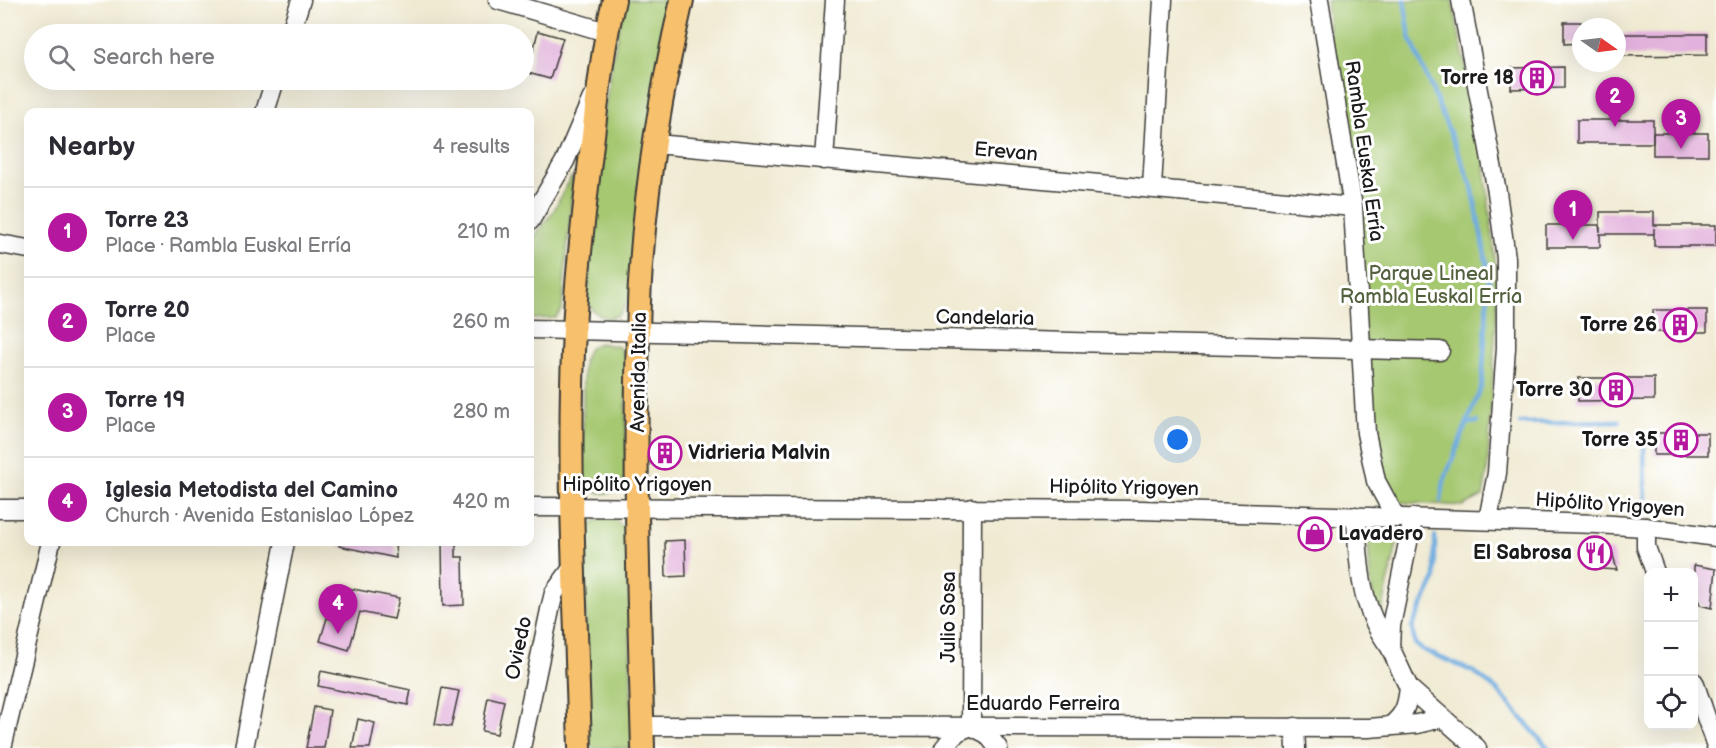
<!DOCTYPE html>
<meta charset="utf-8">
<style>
:root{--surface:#fff;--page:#f7f7f7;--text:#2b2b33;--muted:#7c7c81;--line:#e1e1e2;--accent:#b5179e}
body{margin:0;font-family:"Balsamiq Sans",sans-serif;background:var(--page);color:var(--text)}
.controls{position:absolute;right:18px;bottom:18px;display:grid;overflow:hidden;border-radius:12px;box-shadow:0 6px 24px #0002}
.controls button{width:54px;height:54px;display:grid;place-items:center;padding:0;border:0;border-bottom:2px solid var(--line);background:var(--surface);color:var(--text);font:30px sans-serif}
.compass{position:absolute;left:1572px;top:18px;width:54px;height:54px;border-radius:50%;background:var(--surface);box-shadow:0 6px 24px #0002;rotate:104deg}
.you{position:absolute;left:1178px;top:440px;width:21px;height:21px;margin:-15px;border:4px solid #fff;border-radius:50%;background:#1a73e8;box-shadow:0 0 0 9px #1a73e833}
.badge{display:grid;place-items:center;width:39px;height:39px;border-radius:50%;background:var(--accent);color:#fff;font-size:20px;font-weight:700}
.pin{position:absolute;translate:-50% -50px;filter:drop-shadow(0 2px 3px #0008)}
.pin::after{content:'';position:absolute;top:32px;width:21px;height:18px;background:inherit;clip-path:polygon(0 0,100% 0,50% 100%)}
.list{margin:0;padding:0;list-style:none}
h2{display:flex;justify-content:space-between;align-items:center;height:78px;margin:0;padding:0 24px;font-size:26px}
h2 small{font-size:20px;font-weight:400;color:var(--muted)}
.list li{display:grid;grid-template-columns:39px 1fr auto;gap:18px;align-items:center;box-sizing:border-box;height:90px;padding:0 24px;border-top:2px solid var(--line)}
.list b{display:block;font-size:22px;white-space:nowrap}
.list p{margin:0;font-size:20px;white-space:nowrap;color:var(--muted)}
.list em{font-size:20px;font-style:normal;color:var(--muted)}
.icon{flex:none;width:33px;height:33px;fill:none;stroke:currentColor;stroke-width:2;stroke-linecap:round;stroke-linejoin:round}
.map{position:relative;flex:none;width:1716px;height:748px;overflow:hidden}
.search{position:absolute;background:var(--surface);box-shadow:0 6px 24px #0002;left:24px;top:24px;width:510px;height:66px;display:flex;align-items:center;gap:15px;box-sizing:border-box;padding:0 21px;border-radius:33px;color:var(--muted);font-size:22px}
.panel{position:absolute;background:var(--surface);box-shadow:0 6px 24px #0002;left:24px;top:108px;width:510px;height:438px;border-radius:12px}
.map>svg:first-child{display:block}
.green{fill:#a6c871;stroke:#617246;stroke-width:1.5}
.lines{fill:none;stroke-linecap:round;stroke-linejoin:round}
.stream{stroke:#6dabdf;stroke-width:4.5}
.building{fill:#e2b1dc}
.minor-casing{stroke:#3c3b37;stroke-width:21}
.major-casing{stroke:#3c3b37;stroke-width:26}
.minor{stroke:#fff;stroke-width:18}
.major{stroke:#f7c06c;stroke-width:22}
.labels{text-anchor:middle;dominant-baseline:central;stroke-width:6;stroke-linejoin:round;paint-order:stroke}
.poi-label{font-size:20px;font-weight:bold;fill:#1c1c1c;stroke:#fff;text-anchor:end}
.street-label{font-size:20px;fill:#1c1c1c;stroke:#fff}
.park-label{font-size:20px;fill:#53613e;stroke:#fff}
</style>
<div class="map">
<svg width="1716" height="748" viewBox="0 0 1716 748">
<rect width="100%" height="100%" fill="#fff"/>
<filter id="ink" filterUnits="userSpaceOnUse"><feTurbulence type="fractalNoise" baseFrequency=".0167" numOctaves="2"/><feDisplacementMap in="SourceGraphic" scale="12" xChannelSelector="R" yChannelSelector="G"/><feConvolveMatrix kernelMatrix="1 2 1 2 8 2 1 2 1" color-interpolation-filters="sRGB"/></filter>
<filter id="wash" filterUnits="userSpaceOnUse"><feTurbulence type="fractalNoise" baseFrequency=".008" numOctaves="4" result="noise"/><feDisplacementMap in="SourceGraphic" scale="24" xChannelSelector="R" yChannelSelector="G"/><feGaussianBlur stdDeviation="1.35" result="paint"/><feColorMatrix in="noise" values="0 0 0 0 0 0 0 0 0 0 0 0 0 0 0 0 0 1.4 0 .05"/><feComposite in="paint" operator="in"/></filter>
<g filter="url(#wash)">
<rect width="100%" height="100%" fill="#f0ead2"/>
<g class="green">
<path d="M 625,0 L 671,0 L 629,300 L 619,315 C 605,322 592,314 587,300 C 595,201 601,97 625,0 Z"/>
<polygon points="1326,0 1452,0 1484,158 1498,287 1487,473 1483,496 1463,506 1397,502 1380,472 1370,411"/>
<polygon points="571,177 573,181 562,310 555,318 530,319 530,242 553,212"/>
<path d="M 600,343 L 619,347 L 626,359 L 626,474 C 621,490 610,497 594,491 L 583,475 L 583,362 L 589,348 Z"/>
<path d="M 606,518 L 617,521 L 627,532 L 633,748 L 590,748 L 583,542 C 586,527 591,520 606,518 Z"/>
<path d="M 1377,530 L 1397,531 L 1399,534 L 1381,616 C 1369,601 1368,552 1369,532 Z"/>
</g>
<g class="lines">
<g class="stream">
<polyline points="1404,0 1410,37 1472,186 1489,276 1482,385 1444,481 1441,501"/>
<polyline points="1467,423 1477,422"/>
<polyline points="1520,423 1619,421"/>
<polyline points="1644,445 1645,510"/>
<polyline points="1435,536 1435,579 1412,627 1415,644 1423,650 1474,672 1497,690 1548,748"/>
</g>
</g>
<g id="blocks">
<g class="building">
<polygon points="1564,22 1581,22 1581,43 1564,44"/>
<polygon points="538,31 563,38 550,79 528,73"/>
<polygon points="1618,34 1707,34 1707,55 1618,56"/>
<polygon points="1564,67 1564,88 1511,89 1511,68"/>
<rect x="1577" y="120" width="76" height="23"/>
<rect x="1653" y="133" width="55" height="22"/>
<polygon points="1600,212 1654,212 1654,225 1716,225 1716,246 1654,246 1654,228 1654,234 1600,234 1600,247 1546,247 1546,225 1599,225 1600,232"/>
<polygon points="1653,310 1707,310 1707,332 1654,332"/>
<polygon points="1578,378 1654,378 1654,400 1578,401"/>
<rect x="1654" y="433" width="54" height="22"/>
<rect x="657" y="444" width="17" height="19"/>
<polygon points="1308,530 1319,530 1323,533 1323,543 1308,542"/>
<polygon points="685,540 686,576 666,577 665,541"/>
<polygon points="340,542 395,542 396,558 339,546"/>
<polygon points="442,542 456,542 456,557 463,557 464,605 443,606"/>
<polygon points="1592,549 1612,551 1617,570 1590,568"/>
<polygon points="1694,565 1716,569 1712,608 1700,605 1694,586"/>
<polygon points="338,586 399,598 394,619 360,612 349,650 320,641 327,618 332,619"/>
<polygon points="321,671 411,690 408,705 318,686"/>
<polygon points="442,688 459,691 451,727 435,724"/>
<polygon points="488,697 504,701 497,734 482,731"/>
<polygon points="314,707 330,710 324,748 306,748"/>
<polygon points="358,719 375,723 370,748 352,748"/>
</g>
</g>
</g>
<g filter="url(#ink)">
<use href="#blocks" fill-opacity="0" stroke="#3c3b37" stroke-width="1.5"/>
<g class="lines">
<g class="minor-casing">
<g id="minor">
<polyline points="498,0 606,32"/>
<polyline points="1319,0 1353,207 1366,433 1376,481 1396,518"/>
<polyline points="1461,0 1497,192 1506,258 1506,348 1497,473 1488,520"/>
<polyline points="290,34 301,0"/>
<polyline points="265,112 275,80"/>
<polyline points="656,144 1353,207"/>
<polyline points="824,160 835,0"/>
<polyline points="1152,187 1163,0"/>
<polyline points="530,221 565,161 592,98"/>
<polyline points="0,244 28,249"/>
<polyline points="530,329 1440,351"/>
<polyline points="530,507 1141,510 1597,524 1644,527 1716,537"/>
<polyline points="0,509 28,509"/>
<path d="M 1356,516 C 1358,563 1360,609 1390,647"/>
<polyline points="1413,518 1391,626 1390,647 1409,688 1477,748"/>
<polyline points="1646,527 1646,547 1655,572"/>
<polyline points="1694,682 1716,746"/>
<polyline points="642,726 1369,728 1417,724 1442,718"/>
<polyline points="971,726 972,508"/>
<path d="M 1390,726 C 1405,715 1407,705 1409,688"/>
<polyline points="1295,727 1296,748"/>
<polyline points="2,748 51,542"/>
<polyline points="244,748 285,542"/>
<polyline points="521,748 551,605 554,593 575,564"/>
<polyline points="944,748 957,732 971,726 987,734 998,748"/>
</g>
</g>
<g class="major-casing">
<g id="major">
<path d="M 580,748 C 576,609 567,468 574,329 C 577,270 584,211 591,153 C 597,102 602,50 614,0"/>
<path d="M 643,748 C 639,610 634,472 638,334 C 640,223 657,108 682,0"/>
</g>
</g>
<use href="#minor" class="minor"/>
<use href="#major" class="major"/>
</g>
</g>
<defs>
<g id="building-ring" transform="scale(1.725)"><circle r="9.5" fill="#fff" stroke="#b5179e" stroke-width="1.5"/><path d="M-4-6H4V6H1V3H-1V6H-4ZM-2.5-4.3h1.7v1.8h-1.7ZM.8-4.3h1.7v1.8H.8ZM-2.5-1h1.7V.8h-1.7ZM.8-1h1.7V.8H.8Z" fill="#b5179e"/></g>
<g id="shop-ring" transform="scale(1.725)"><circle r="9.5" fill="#fff" stroke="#b5179e" stroke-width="1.5"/><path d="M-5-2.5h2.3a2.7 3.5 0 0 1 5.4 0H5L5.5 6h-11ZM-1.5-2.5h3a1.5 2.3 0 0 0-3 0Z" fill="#b5179e"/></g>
<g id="restaurant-ring" transform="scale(1.725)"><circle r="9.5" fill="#fff" stroke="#b5179e" stroke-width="1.5"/><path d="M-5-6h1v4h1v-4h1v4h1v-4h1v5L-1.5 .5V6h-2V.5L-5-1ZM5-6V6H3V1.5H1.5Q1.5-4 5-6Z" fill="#b5179e"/></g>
</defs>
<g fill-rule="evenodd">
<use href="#building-ring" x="1537" y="78"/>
<use href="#building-ring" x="1680" y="325"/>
<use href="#building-ring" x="1616" y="390"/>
<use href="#building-ring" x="1681" y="440"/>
<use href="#building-ring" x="665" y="453"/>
<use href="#shop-ring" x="1315" y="534"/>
<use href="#restaurant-ring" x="1595" y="553"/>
</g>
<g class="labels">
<g class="poi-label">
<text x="1514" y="78">Torre 18</text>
<text x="1657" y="325">Torre 26</text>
<text x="1593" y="390">Torre 30</text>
<text x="1658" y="440">Torre 35</text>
<text x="688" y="453" text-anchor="start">Vidrieria Malvin</text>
<text x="1338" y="534" text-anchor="start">Lavadero</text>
<text x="1572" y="553">El Sabrosa</text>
</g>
<g class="street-label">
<text transform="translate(1364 151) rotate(82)">Rambla Euskal Erría</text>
<text transform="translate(1006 152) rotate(5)">Erevan</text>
<text transform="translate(985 318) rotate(1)">Candelaria</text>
<text transform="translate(639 372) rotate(-89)">Avenida Italia</text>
<text x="637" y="485">Hipólito Yrigoyen</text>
<text transform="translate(1124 488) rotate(1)">Hipólito Yrigoyen</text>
<text transform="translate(1610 505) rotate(4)">Hipólito Yrigoyen</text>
<text transform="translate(949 617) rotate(-90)">Julio Sosa</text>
<text transform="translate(519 648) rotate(-78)">Oviedo</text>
<text x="1043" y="704">Eduardo Ferreira</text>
</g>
<g class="park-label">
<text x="1431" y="274">Parque Lineal<tspan x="1431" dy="23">Rambla Euskal Erría</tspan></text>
</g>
</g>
</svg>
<div class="controls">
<button>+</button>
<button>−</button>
<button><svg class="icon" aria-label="locate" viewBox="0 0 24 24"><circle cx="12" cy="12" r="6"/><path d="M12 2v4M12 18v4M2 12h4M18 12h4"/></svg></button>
</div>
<svg class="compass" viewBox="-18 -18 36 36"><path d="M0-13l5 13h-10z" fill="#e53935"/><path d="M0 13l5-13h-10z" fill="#7c7c81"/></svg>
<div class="you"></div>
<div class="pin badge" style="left:1573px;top:240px">1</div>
<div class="pin badge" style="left:1615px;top:127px">2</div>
<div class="pin badge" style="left:1681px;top:149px">3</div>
<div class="pin badge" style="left:338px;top:634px">4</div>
<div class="search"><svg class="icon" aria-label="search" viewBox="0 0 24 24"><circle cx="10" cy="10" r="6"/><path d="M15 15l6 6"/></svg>Search here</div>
<section class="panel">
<h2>Nearby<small>4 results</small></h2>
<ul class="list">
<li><span class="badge">1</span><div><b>Torre 23</b><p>Place · Rambla Euskal Erría</p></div><em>210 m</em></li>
<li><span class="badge">2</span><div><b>Torre 20</b><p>Place</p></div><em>260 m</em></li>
<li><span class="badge">3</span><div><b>Torre 19</b><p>Place</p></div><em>280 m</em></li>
<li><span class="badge">4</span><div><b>Iglesia Metodista del Camino</b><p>Church · Avenida Estanislao López</p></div><em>420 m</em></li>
</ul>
</section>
</div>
